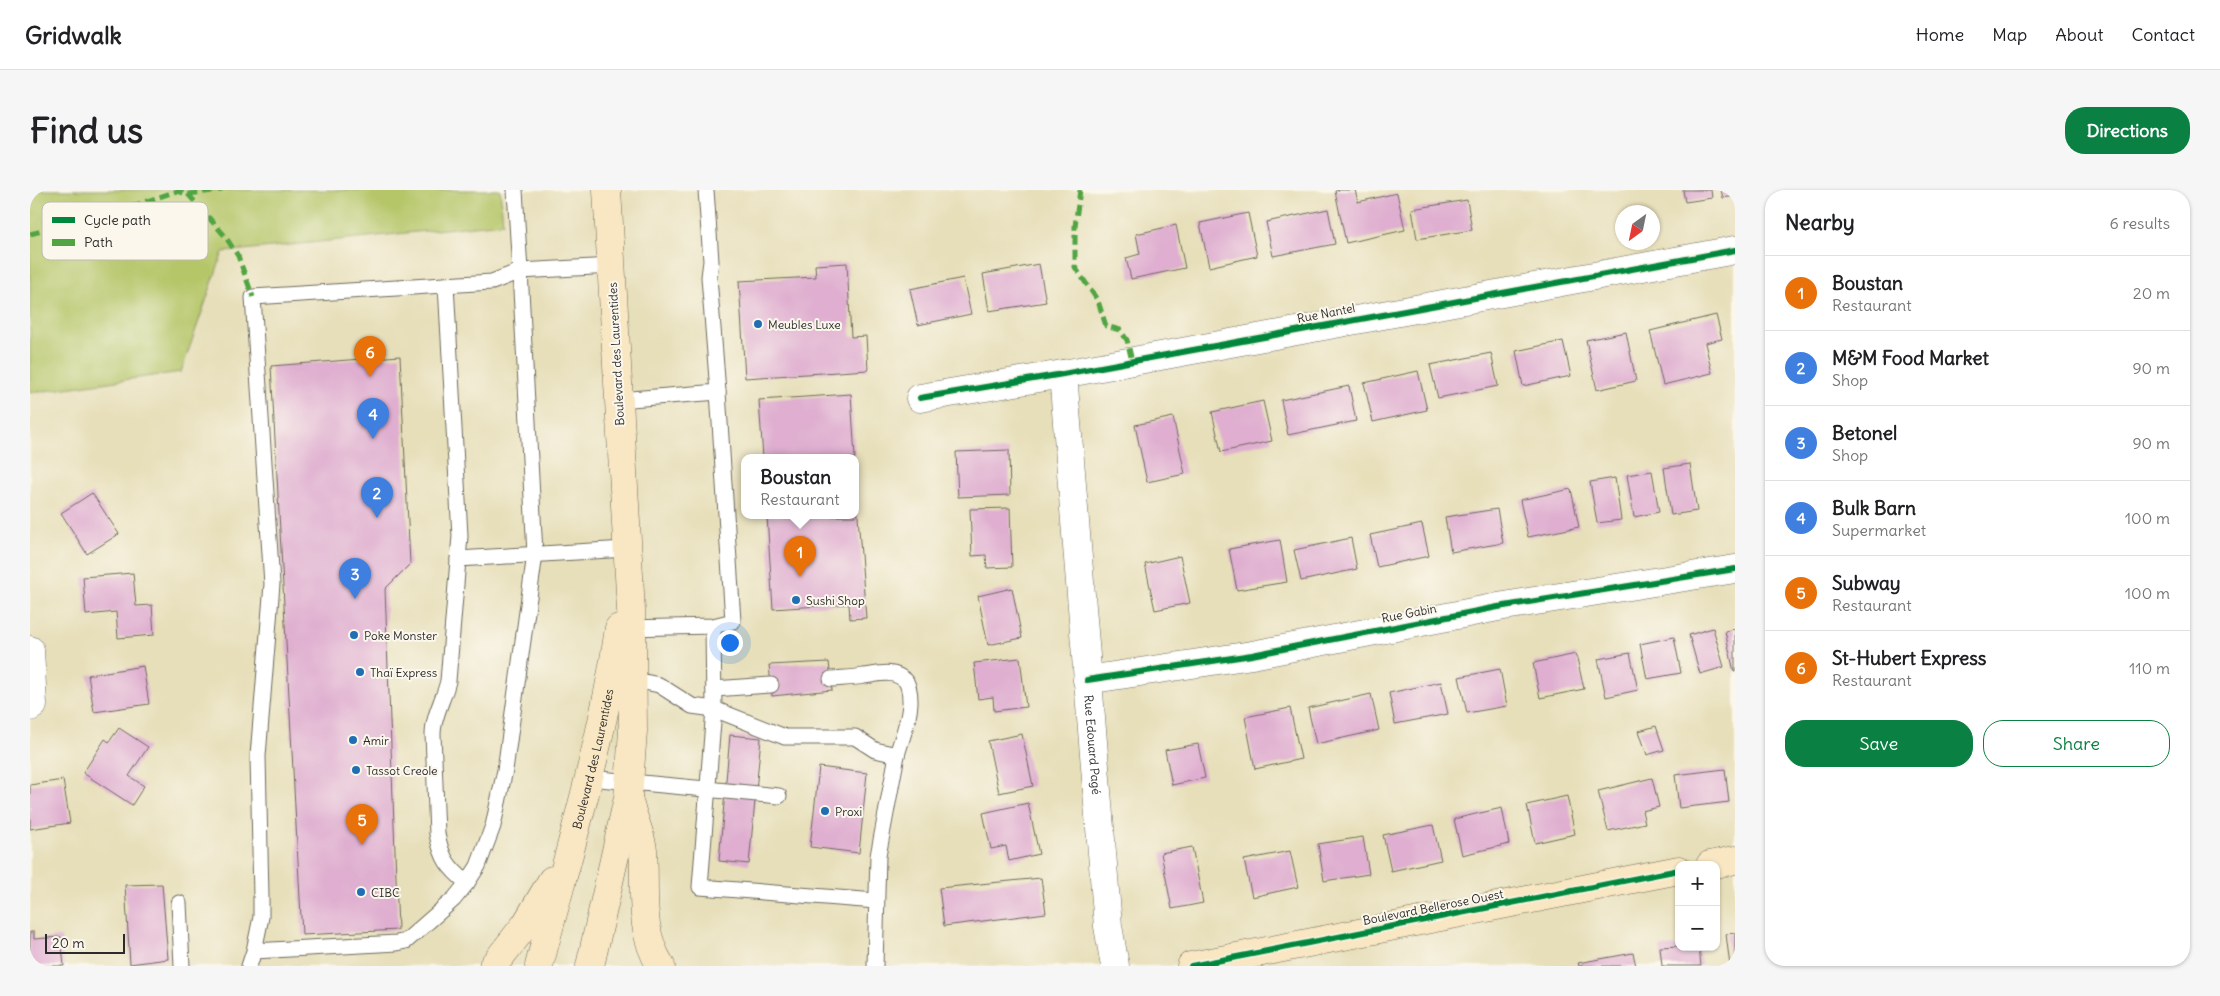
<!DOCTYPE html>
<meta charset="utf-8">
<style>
:root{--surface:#fff;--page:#f6f6f6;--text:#202124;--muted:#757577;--line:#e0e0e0;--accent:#0b8043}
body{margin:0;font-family:Delius,sans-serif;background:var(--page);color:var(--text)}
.controls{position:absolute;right:15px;bottom:15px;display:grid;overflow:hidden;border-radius:10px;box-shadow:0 1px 4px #0004}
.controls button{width:45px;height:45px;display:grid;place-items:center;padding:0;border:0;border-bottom:1px solid var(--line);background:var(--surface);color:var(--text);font:25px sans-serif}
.compass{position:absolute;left:1585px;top:15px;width:45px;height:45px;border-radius:50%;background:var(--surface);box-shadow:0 1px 4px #0004;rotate:213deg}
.scale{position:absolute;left:15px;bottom:12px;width:80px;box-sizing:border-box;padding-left:5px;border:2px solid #2b2b2b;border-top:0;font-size:14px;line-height:18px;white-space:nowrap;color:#2b2b2b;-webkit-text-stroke:4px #fbf7ec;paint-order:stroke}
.you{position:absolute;left:699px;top:452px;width:18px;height:18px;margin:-12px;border:4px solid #fff;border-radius:50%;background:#1a73e8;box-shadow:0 0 0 8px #1a73e833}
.badge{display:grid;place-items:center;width:32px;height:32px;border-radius:50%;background:var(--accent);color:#fff;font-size:16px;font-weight:700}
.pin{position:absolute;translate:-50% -41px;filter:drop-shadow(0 1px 2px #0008)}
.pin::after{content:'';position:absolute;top:26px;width:18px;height:15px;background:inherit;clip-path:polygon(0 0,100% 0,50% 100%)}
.popup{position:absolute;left:711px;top:264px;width:118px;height:65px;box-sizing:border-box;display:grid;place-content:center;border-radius:10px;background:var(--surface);filter:drop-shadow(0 1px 4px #0005);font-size:16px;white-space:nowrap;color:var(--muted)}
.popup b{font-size:19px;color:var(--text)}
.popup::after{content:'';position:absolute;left:50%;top:100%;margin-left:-10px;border:10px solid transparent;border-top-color:var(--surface)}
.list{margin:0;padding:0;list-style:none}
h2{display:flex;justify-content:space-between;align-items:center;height:65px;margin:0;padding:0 20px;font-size:21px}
h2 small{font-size:16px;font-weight:400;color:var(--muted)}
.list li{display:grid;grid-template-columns:32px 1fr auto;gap:15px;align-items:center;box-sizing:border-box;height:75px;padding:0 20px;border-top:1px solid var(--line)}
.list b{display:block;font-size:19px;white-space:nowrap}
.list p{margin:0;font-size:16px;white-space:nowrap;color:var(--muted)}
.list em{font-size:16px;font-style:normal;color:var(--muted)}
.actions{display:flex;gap:10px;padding:15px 20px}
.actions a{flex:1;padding:11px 0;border:1px solid var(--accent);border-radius:20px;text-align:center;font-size:18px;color:var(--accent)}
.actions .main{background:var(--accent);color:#fff}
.map{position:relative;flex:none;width:1705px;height:776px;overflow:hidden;border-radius:20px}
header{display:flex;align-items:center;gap:30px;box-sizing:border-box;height:70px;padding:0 25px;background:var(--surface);border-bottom:1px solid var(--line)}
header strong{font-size:24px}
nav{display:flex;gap:28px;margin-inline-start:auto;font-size:18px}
.intro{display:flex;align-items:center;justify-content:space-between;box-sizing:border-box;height:120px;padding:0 30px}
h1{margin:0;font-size:35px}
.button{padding:12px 22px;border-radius:20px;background:var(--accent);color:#fff;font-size:18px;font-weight:700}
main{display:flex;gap:30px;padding:0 30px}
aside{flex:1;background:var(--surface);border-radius:20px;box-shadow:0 1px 4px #0004}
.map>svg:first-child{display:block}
.green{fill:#b5c669;stroke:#70784a}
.building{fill:#dfaed0}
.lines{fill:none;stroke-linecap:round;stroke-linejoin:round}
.lane-casing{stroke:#6d6a5d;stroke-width:17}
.street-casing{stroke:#6d6a5d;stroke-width:29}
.secondary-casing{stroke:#6d6a5d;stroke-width:29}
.lane{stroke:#fff;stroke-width:15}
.street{stroke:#fff;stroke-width:28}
.secondary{stroke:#f9e7c3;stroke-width:28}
.quiet{stroke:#51a443;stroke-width:5;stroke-dasharray:10 5;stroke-linecap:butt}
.cycleway-casing{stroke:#fbf7ec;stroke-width:9}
.cycleway{stroke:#00873e;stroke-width:6}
.poi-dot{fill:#1f6fb2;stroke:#fbf7ec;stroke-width:2}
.labels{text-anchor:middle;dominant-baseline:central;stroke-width:4;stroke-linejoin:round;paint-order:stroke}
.street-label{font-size:12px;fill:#2b2b2b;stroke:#fbf7ec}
.poi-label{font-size:12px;fill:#2b2b2b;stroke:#fbf7ec;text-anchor:start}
.key{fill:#fbf7ec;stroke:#bdbab2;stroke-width:1}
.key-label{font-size:14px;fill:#2b2b2b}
</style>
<header>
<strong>Gridwalk</strong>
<nav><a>Home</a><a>Map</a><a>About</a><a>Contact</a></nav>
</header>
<div class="intro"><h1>Find us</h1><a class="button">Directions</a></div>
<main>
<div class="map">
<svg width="1705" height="776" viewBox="0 0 1705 776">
<rect width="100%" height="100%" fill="#fbf7ec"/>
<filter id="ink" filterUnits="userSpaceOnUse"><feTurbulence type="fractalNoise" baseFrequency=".02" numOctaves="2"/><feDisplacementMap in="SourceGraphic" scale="10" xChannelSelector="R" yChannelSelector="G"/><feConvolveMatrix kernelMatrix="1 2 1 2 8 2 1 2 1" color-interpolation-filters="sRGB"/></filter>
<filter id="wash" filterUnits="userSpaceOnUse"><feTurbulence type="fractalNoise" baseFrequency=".0096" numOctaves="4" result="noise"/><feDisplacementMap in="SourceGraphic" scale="20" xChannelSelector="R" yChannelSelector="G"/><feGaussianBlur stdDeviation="1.12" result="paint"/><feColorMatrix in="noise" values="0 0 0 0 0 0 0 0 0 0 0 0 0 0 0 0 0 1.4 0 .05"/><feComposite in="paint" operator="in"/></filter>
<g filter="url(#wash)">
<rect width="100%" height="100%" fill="#e7dfba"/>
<polygon class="green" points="0,0 470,0 473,33 193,62 151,182 0,203"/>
<g id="blocks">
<g class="building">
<polygon points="1310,0 1325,0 1328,12 1367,3 1375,40 1316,53 1305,1"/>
<polygon points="1653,0 1681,0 1682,8 1655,12"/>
<polygon points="1691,0 1705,0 1705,6 1693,8"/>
<polygon points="1437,10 1442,40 1387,49 1382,19"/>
<polygon points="1298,19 1305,54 1243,66 1236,32"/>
<polygon points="1218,23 1227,66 1179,77 1170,33"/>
<polygon points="1146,35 1155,78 1101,89 1096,68 1110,64 1106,44"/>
<polygon points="817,73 821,147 836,146 838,180 715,188 709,91 786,87 785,75"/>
<polygon points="1009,74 1016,112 959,121 953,84"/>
<polygon points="933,88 941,124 888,135 880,99"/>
<polygon points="1686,125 1692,149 1675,153 1682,183 1633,195 1620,141"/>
<polygon points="1596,142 1606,191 1567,200 1556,150"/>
<polygon points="1533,151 1541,186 1493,196 1486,161"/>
<polygon points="1461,163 1468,196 1408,208 1400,175"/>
<polygon points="370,166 380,374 355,399 368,740 272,745 241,176"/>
<polygon points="1388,181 1397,220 1343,232 1334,193"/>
<polygon points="1319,196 1326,231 1258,245 1251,210"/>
<polygon points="821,204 825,268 733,268 729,210"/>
<polygon points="1233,211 1242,251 1191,262 1182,222"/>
<polygon points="1143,227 1155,284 1117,292 1105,235"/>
<polygon points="979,260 980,305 928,307 926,262"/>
<polygon points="1660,274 1667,321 1641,325 1634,278"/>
<polygon points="1622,281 1629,322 1604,327 1597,285"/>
<polygon points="825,288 836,428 820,429 819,414 743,419 737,326 825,326"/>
<polygon points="1585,288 1591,330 1567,333 1560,292"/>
<polygon points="1541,299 1549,337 1498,347 1490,310"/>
<polygon points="62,303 89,344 57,364 31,323"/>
<polygon points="980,318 982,377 957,378 956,365 942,366 940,319"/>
<polygon points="1467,319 1473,353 1421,362 1415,327"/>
<polygon points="1392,334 1399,366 1347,377 1340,345"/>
<polygon points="1321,348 1327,379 1271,391 1264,360"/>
<polygon points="1250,350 1257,392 1207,400 1199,359"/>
<polygon points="1150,366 1160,413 1125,420 1115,374"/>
<polygon points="103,383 106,416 122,415 124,445 88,448 86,422 56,425 53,387"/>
<polygon points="982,398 992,448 958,455 948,406"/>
<polygon points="1683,438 1694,477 1670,484 1659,445"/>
<polygon points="1705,439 1705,482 1704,482 1695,441"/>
<polygon points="1644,447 1651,483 1617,489 1610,454"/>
<polygon points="1600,463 1608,500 1576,507 1568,469"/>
<polygon points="1546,464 1554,499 1510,508 1503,473"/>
<polygon points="990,468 996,517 964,521 963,507 948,509 944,473"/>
<polygon points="799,472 802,500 742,506 739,475"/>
<polygon points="113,476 119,514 64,522 58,485"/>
<polygon points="1470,479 1477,516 1437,523 1429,487"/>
<polygon points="1411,492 1418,524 1365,534 1359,503"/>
<polygon points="1341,504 1349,540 1286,554 1278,518"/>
<polygon points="1260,518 1271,569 1225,579 1215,527"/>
<polygon points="1626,536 1634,560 1617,565 1609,541"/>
<polygon points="89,538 118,557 99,586 114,596 102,615 53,583 75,549 79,552"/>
<polygon points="992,544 1003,596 969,603 958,551"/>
<polygon points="700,545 731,548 719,674 689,671"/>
<polygon points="1168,554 1175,588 1142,595 1135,560"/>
<polygon points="789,577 837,583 829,663 780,657"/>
<polygon points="1695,579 1699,612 1649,618 1645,585"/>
<polygon points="1622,588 1629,617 1612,621 1615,633 1578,641 1568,601"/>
<polygon points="33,590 40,633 0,639 0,595"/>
<polygon points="1537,606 1545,644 1505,653 1497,615"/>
<polygon points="998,613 1009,664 979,671 976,656 961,659 953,623"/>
<polygon points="1472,618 1479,654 1432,665 1424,629"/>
<polygon points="1403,635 1411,670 1361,681 1353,645"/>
<polygon points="1333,647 1339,684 1294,691 1288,654"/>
<polygon points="1162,657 1173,713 1142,719 1131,663"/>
<polygon points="1260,661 1268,697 1222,707 1214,670"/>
<polygon points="1011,688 1016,723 914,736 909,698"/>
<polygon points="132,694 138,769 100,774 95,695"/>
<polygon points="0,742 4,742 4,749 31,747 34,776 0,776"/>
<polygon points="1705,743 1705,776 1700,776 1696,744"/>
<polygon points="1649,756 1669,757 1671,776 1632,776 1630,757"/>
<polygon points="1603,763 1606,776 1549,776 1548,773"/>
</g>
</g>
</g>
<g filter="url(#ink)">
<use href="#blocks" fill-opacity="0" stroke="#6d6a5d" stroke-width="1"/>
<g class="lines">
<g class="lane-casing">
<g id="lane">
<polyline points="485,0 490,81 582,76"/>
<path d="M 416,95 L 430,346 L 418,491 C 414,509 403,526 403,544 L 407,644 C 412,669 418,677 437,693"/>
<polyline points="588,210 688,202 679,87 681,71 676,0"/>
<polyline points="428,369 596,359"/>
<polyline points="683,436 684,519 670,697 846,711"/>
<polyline points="597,438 683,436 703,431 688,202"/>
<polyline points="596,488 629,495 662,516 684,519 755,547 825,547 845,560 867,565 848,666 845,776"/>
<path d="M 801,489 C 812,488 823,488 834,486 C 850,484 863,479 876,491 C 887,513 873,543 867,565"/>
<polyline points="684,499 741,495"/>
<polyline points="559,588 749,606"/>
<polyline points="149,713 152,776"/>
<polyline points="219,776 224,761 367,753 376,751 424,709 437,693 448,676 463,636 475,580 505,364 490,81 462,92 223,107 242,394 228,566 231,707 231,727 224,761"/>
</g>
</g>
<g class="street-casing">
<g id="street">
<path id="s1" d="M 1033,184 L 1078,736 L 1085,776"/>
<polyline points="890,208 1033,184 1705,60"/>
<polyline points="0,460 3,515 0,517"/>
<polyline points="1057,490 1222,465 1468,417 1705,379"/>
</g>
</g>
<g class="secondary-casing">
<g id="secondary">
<path d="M 599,612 C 603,627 611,644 613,660 C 616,699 608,741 631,776"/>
<polyline points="1680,675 1705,670"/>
<polyline points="463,776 496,734 522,690"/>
<path id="s2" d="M 509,776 C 538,664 573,552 589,438"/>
<polyline points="560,776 598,608 603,541 602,438 577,0"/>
<polyline points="1161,776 1649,680"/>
</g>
</g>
<use href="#lane" class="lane"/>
<use href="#street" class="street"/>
<use href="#secondary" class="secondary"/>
<g class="quiet">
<polyline points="1050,0 1045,36 1045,77 1068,111 1076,136 1090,140 1097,150 1102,171"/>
<polyline points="158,4 195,46 208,66 223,107"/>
<polyline points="0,44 66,28 147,1 158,4 192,0"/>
</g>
<g class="cycleway-casing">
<g id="cycleway">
<polyline points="890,208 1033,184 1705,60"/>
<polyline points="1057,490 1222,465 1468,417 1705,379"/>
<polyline points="1161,776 1649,680"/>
</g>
</g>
<use href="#cycleway" class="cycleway"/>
</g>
</g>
<g class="poi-dot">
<circle cx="728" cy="134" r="5"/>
<circle cx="766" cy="410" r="5"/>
<circle cx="324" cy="445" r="5"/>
<circle cx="330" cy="482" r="5"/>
<circle cx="323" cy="550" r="5"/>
<circle cx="326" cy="580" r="5"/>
<circle cx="795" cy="621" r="5"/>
<circle cx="331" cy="702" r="5"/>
</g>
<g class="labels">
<g class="street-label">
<text transform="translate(1296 123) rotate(-11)">Rue Nantel</text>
<text transform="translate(586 164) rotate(-93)">Boulevard des Laurentides</text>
<text transform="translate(1379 423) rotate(-11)">Rue Gabin</text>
<text stroke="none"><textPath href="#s1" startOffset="372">Rue Edouard Pagé</textPath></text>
<text stroke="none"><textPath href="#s2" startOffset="214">Boulevard des Laurentides</textPath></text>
<text transform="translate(1403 717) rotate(-11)">Boulevard Bellerose Ouest</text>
</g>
<g class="poi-label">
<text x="738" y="134">Meubles Luxe</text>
<text x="776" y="410">Sushi Shop</text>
<text x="334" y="445">Poke Monster</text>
<text x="340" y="482">Thaï Express</text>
<text x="333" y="550">Amir</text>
<text x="336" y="580">Tassot Creole</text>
<text x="805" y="621">Proxi</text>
<text x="341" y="702">CIBC</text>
</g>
</g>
<rect x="12" y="12" width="166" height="58" rx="8" class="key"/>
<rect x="22" y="27" width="23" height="6" fill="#00873e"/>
<rect x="22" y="49" width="23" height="7" fill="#51a443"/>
<g class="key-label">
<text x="54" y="35">Cycle path</text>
<text x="54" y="57">Path</text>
</g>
</svg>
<div class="controls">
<button>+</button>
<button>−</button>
</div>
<svg class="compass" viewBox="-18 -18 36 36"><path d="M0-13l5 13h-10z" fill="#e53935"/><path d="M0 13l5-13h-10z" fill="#757577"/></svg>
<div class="scale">20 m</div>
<div class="you"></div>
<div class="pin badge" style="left:770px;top:387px;background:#e8710a">1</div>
<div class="popup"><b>Boustan</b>Restaurant</div>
<div class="pin badge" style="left:347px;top:328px;background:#3f7fe0">2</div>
<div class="pin badge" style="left:325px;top:409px;background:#3f7fe0">3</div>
<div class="pin badge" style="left:343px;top:249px;background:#3f7fe0">4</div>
<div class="pin badge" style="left:332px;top:655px;background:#e8710a">5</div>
<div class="pin badge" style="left:340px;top:187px;background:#e8710a">6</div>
</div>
<aside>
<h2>Nearby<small>6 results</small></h2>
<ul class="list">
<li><span class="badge" style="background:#e8710a">1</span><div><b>Boustan</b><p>Restaurant</p></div><em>20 m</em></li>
<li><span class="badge" style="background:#3f7fe0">2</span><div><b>M&amp;M Food Market</b><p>Shop</p></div><em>90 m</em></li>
<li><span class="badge" style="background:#3f7fe0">3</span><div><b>Betonel</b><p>Shop</p></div><em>90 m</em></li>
<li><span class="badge" style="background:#3f7fe0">4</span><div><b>Bulk Barn</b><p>Supermarket</p></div><em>100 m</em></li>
<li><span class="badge" style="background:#e8710a">5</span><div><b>Subway</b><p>Restaurant</p></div><em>100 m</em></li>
<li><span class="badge" style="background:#e8710a">6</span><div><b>St-Hubert Express</b><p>Restaurant</p></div><em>110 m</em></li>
</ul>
<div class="actions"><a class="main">Save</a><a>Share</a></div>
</aside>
</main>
